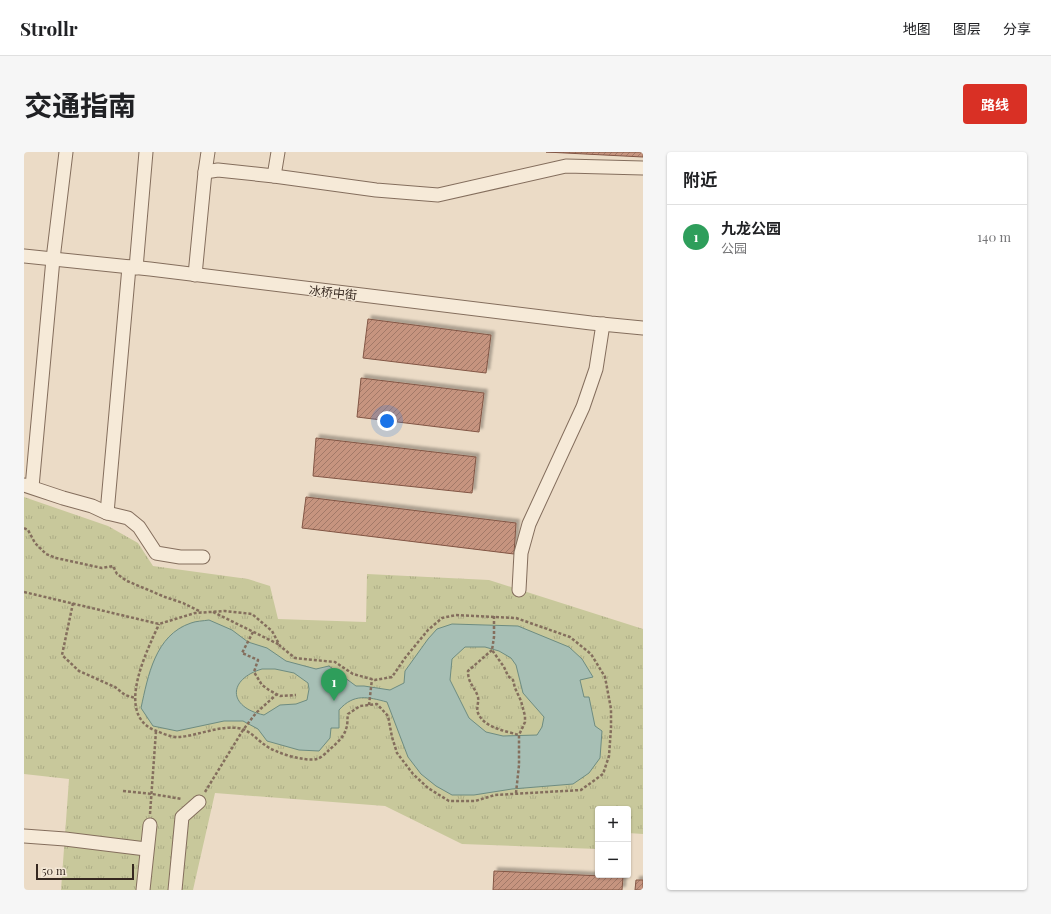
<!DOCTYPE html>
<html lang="zh">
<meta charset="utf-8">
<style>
:root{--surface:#fff;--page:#f6f6f6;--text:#202124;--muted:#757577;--line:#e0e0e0;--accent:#d93025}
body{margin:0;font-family:"Playfair Display","Noto Sans SC",serif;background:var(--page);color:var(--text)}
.controls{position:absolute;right:12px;bottom:12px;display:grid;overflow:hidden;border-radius:4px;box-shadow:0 1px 3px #0004}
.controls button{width:36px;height:36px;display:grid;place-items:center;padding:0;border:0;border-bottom:1px solid var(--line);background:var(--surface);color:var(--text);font:20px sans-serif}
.scale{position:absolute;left:12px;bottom:10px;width:98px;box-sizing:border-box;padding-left:4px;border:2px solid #362820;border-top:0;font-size:11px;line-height:14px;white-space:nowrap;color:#362820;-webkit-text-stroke:3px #f3e7d5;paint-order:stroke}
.you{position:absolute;left:363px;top:269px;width:14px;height:14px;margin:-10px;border:3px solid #fff;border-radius:50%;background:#1a73e8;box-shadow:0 0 0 6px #1a73e833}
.badge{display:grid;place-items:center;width:26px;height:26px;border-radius:50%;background:var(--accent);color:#fff;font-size:13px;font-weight:700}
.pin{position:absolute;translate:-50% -33px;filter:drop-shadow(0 1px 2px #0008)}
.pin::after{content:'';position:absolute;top:21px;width:14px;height:12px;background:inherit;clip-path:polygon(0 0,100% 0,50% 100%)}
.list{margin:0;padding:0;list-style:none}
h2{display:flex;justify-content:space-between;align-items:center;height:52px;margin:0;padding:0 16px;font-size:17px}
h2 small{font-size:13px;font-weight:400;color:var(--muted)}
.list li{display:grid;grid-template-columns:26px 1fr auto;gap:12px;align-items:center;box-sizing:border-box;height:64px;padding:0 16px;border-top:1px solid var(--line)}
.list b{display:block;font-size:15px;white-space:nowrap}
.list p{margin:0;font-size:13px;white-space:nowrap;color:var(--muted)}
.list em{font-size:13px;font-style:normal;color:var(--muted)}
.map{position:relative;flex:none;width:619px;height:738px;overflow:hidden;border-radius:4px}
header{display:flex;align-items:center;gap:24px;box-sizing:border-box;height:56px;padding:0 20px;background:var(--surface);border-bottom:1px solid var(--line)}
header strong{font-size:19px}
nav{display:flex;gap:22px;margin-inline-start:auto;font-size:14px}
.intro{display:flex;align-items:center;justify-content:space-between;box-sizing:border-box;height:96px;padding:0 24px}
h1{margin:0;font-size:28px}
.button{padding:10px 18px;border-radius:4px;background:var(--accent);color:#fff;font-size:14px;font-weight:700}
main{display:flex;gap:24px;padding:0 24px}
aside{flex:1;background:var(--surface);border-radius:4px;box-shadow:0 1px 3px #0004}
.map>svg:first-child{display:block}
.park{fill:url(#park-tufts)}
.water{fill:#a7bfb5;stroke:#6e8c81;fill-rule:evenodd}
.building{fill:url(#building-hatch);stroke:#825645;filter:url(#shadow)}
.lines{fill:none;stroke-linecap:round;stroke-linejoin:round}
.street-casing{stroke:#846e5d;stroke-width:15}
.path{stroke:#846e5d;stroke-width:2.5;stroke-dasharray:3 2;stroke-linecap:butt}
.street{stroke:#f6ead8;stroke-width:13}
.labels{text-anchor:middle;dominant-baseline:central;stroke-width:3;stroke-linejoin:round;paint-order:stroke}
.street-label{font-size:12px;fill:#362820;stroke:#f3e7d5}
</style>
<header>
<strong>Strollr</strong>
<nav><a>地图</a><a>图层</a><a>分享</a></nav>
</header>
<div class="intro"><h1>交通指南</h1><a class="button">路线</a></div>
<main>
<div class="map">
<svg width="619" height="738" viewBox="0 0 619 738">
<defs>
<pattern id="park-tufts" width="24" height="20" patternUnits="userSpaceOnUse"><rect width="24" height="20" fill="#c8c89b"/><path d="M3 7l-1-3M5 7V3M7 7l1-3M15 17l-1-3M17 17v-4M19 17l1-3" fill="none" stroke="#acac85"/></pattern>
<pattern id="building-hatch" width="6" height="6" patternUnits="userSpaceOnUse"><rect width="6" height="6" fill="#c6947f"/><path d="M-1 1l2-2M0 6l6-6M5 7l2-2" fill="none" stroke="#a27968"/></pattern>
<filter id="shadow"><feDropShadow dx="3.5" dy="-3.5" stdDeviation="1" flood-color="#0004"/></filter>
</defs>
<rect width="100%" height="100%" fill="#ebdbc6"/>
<polygon class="park" points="0,345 84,374 114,391 129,414 224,427 246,434 254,467 342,470 343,422 465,428 619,477 619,682 604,681 604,657 574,657 574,697 438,692 361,654 191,641 169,738 37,738 45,627 0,622"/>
<path class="water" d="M 185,468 L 208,478 L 224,490 L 243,496 L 262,509 L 292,517 L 305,514 L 332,534 L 340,534 L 366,538 L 380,531 L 381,519 L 404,487 L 413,477 L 428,472 L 494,474 L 545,495 L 558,507 L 569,525 L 556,528 L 560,545 L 565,545 L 571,574 L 578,579 L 576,606 L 565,621 L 549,632 L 488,637 L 450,643 L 428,643 L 412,634 L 397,622 L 384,605 L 363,550 C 344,545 330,541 315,558 L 315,576 L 307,576 L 306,586 L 295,599 L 275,598 L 243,589 L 234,577 L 219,569 L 200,569 L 153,579 L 129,574 L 117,556 C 124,524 131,483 167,471 C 172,469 179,469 185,468 ZM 441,495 L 461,495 L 475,499 L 487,506 L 492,513 L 499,541 L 520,565 L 518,575 L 513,583 L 479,584 L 462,580 L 445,566 L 426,528 L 428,507 ZM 238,517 L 251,517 L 270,521 L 284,531 L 285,537 L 283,548 L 272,552 L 256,553 L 240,563 C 203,555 204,527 238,517 Z"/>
<g class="building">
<polygon points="522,0 619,0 619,5"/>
<polygon points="344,167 467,183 462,221 339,206"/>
<polygon points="337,226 460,241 455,280 333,265"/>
<polygon points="292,286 452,305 448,341 289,324"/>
<polygon points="282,345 492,371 490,402 278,376"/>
<polygon points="470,719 599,725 598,738 469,738"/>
<polygon points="612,728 619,728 619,738 611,738"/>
</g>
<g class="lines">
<g class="street-casing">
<g id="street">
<polyline points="181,20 184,0"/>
<polyline points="250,24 254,0"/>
<polyline points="0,104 126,117 567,171 619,176"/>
<polyline points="112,116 122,0"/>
<polyline points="171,123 181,20 194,18 250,24 352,38 414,43 542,14 619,16"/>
<polyline points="0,333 39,346 68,354 83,361 104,366 115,375 132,401 156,405 179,405"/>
<polyline points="8,335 29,107 42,0"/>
<polyline points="83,361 105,115"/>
<polyline points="495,438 497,401 505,372 559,255 572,217 579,172"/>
<polyline points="0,684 41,687 122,697"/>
<polyline points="119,738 126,673"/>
<polyline points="151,738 158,665 175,650"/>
</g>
</g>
<g class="path">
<polyline points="0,376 4,378 11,391 22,402 32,406 78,416 89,414 93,422 103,429 141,445 159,451 177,460"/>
<path d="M 0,440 L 135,472 L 171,461 L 201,459 L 228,462 L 248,479 L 256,494 L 271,506 L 311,510 L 329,522 L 351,528 L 368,525 L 381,506 L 404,478 L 418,466 L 432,463 L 492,466 L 546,485 L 567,502 L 581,525 L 587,557 L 587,576 L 585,604 L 579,622 L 557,638 L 471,643 L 451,649 L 425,649 L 404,636 L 389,622 L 373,601 L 368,585 L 364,564 L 353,552 L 336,554 L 324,562 C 323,567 324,573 322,577 C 320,585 311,593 305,598 C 302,601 297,606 293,607 C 281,610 251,601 241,593 C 232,587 225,577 213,576 C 194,574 175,583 156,585 C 148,586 138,581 130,578 C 91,561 123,499 135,472"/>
<polyline points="49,451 38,503 55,519 91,535 101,543 111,546"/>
<polyline points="189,460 256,493"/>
<polyline points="470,464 470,485 468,498 480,515 484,524 489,528 491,536 497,549 501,564 501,570 495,583 495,613 492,641"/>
<polyline points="229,480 218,501 234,508 230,520 238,533 245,538 256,544 272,543"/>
<path d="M 468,498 L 444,519 C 444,532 451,535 454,545 C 455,550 452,557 454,561 C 460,576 482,579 495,583"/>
<polyline points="345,553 348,527"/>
<polyline points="99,639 128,642 158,647"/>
<polyline points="181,640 219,578 232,561 253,542"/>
<polyline points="126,662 132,579"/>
</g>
<use href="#street" class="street"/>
</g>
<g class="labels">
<g class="street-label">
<text transform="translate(309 140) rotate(6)">冰桥中街</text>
</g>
</g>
</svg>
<div class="controls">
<button>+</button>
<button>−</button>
</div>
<div class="scale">50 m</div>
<div class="you"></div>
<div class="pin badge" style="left:310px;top:549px;background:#2e9e5b">1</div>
</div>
<aside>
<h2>附近<small></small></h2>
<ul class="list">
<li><span class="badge" style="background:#2e9e5b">1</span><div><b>九龙公园</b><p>公园</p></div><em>140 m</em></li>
</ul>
</aside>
</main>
